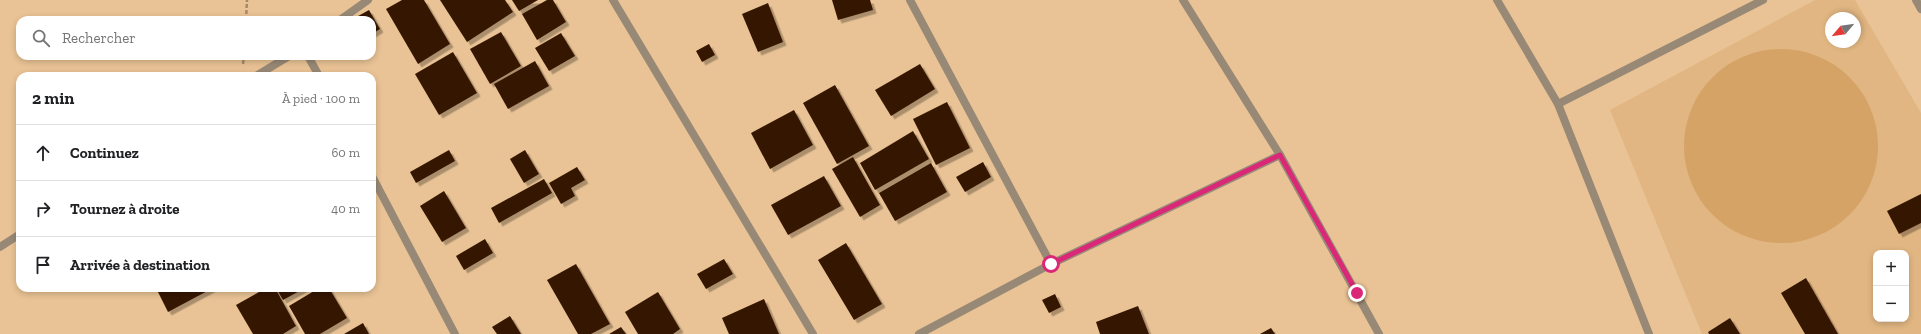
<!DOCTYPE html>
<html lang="fr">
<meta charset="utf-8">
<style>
:root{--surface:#fff;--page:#f2f2f2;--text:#202124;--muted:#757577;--line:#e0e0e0}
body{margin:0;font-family:"Zilla Slab",serif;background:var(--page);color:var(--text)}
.controls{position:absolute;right:12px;bottom:12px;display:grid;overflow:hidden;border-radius:8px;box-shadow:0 2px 6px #0003}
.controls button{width:36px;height:36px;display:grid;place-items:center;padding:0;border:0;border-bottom:1px solid var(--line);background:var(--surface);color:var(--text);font:20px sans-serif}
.compass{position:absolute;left:1825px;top:12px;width:36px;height:36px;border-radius:50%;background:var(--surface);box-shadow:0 2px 6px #0003;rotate:241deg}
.stop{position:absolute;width:12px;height:12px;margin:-9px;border:3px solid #db2777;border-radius:50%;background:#fff}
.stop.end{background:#db2777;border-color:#fff;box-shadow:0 1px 4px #0008}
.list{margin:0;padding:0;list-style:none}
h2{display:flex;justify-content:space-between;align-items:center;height:52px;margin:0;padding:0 16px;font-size:17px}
h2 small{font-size:13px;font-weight:400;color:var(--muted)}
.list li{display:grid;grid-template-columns:26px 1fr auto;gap:12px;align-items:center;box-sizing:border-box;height:56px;padding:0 16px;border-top:1px solid var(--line)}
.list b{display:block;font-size:15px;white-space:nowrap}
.list em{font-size:13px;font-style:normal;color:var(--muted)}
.icon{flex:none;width:22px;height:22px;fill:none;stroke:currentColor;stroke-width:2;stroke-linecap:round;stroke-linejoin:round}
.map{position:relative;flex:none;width:1921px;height:334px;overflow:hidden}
.search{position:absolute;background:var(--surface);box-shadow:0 2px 6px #0003;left:16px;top:16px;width:360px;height:44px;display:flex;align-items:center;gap:10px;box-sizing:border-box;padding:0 14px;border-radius:12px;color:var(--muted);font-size:15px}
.panel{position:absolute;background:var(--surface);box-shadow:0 2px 6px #0003;left:16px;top:72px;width:360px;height:220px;border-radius:12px}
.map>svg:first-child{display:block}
.built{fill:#e1b682;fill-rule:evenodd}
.green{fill:#d4a365}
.building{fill:#351702;filter:url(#shadow)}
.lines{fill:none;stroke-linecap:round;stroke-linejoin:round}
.path{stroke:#a68a67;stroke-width:2.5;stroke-dasharray:4 2;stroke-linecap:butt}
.minor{stroke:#988976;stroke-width:8}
.tertiary{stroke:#988976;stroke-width:8}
.route{stroke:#db2777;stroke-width:5}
</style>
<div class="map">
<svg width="1921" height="334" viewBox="0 0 1921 334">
<defs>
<filter id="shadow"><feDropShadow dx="3.5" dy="3.5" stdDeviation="0" flood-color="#0004"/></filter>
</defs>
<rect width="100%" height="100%" fill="#e9c395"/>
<path class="built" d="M 1815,0 L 1855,0 L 1921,113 L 1921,334 L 1702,334 L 1610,110 ZM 1831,18 L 1855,18 L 1855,42 L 1831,42 ZM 1876,253 L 1906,253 L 1906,319 L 1876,319 Z"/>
<circle class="green" cx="1781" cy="146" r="97"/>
<g class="building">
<polygon points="402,0 424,0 450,44 418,64 386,9"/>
<polygon points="440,0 505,0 513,12 467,42"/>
<polygon points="512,0 538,0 519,11"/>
<polygon points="547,0 553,0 566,22 537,40 522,14"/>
<polygon points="832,0 870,0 873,10 838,20"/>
<polygon points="768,3 783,42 758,52 742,14"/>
<polygon points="369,10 380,29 372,34 372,20 351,20"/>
<polygon points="501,32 521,66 490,84 470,49"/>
<polygon points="561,33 575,56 549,71 535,48"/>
<polygon points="709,44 715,55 702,62 696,51"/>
<polygon points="453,52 477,93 439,115 415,74"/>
<polygon points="535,61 549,86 508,109 494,84"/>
<polygon points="920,64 935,89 891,116 875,90"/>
<polygon points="835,85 869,146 837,164 803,103"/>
<polygon points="947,102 970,148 936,165 913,119"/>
<polygon points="794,110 813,145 770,169 751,133"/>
<polygon points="913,131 929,159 875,190 860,163"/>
<polygon points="449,150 455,161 416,183 410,172"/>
<polygon points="525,150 539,174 524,183 510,159"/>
<polygon points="853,157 880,205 860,217 832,169"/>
<polygon points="983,162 991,177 965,192 956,177"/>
<polygon points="931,163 947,192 895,221 879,193"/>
<polygon points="577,167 585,180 571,188 575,196 561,204 549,183"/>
<polygon points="824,176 841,206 788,235 771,205"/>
<polygon points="544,179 552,193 499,223 491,208"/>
<polygon points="444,191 466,228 442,242 420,206"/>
<polygon points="1921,194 1921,223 1899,234 1887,211"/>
<polygon points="485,239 493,253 464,270 456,256"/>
<polygon points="846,243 882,304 854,320 818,260"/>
<polygon points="724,259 733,274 706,289 697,274"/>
<polygon points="576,264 610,324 591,334 578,334 547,280"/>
<polygon points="1806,278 1838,334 1805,334 1781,293"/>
<polygon points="156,288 213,288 168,312"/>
<polygon points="266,288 275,288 296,326 283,334 253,334 236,305"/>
<polygon points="276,288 305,288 283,300"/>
<polygon points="319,288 329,288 347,318 320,334 305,334 289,306"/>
<polygon points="658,292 680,329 673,334 638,334 625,312"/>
<polygon points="1055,294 1061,307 1049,313 1042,300"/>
<polygon points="764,299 779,334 729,334 722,318"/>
<polygon points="1138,306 1149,334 1100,334 1096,322"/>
<polygon points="510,316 521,334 497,334 492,327"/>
<polygon points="1730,318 1740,334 1709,334 1708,332"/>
<polygon points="363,323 369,334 344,334"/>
<polygon points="621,327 626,334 609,334"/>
<polygon points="1271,328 1275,334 1260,334"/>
</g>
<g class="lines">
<g class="path">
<polyline points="246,20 247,0"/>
<polyline points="243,64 244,56"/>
</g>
<g class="minor">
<polyline points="613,0 813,334"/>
<polyline points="910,0 1051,264"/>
<polyline points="1183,0 1280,155 1379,334"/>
<polyline points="1497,0 1558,104 1649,334"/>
<polyline points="340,20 368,0"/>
<polyline points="308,56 319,76"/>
<polyline points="256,76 289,56"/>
<polyline points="1558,104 1763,0"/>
<polyline points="372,176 455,334"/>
<polyline points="0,247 20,234"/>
<polyline points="919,334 1051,264 1280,155"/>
</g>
<polyline class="tertiary" points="1916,0 1921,9"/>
</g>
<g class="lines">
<polyline class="route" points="1051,264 1280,155 1357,293"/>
</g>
</svg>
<div class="controls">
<button>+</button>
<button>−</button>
</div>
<svg class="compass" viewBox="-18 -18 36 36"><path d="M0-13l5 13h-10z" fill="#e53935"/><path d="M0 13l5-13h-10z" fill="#757577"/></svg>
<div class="stop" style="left:1051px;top:264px"></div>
<div class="stop end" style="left:1357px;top:293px"></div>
<div class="search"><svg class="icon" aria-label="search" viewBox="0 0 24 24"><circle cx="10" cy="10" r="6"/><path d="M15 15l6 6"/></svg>Rechercher</div>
<section class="panel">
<h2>2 min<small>À pied · 100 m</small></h2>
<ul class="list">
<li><svg class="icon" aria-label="ahead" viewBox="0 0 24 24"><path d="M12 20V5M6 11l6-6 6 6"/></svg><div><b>Continuez</b></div><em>60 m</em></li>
<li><svg class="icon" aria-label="right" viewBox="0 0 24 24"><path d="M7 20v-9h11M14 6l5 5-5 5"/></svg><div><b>Tournez à droite</b></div><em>40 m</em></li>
<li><svg class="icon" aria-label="arrive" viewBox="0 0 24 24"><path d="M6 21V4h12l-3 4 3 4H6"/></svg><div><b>Arrivée à destination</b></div></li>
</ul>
</section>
</div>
